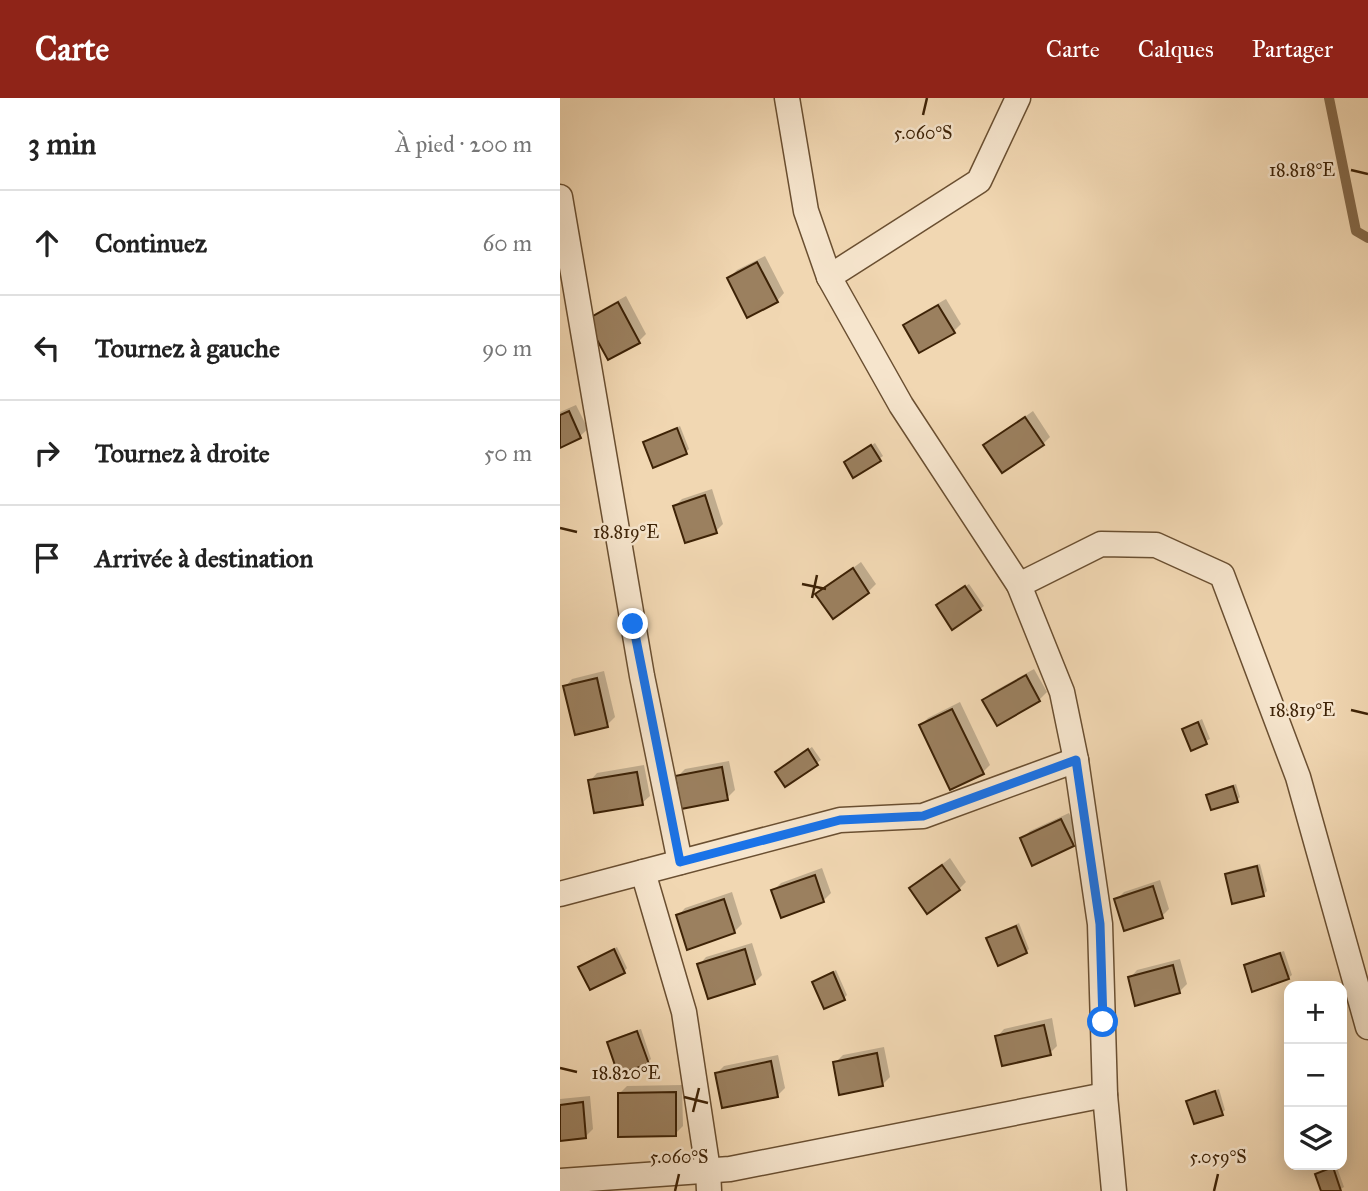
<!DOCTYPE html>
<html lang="fr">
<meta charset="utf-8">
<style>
:root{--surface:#fff;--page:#f2f2f2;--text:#222;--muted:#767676;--line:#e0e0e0;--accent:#8f2418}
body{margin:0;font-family:"IM FELL Great Primer",serif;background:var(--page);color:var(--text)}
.controls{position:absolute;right:21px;bottom:21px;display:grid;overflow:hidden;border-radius:14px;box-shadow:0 4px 18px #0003}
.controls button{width:63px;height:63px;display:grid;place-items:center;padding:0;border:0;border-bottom:2px solid var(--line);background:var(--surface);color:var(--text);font:35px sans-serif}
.stop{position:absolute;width:21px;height:21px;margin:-16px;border:5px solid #1a73e8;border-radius:50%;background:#fff}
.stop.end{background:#1a73e8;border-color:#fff;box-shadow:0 2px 7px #0008}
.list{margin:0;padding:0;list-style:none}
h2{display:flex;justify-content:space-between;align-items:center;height:91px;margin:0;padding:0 28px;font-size:30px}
h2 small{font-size:23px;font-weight:400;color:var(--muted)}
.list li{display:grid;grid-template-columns:46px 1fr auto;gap:21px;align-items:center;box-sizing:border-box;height:105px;padding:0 28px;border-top:2px solid var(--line)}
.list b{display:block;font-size:26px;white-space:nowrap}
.list em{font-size:23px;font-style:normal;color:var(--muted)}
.icon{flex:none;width:38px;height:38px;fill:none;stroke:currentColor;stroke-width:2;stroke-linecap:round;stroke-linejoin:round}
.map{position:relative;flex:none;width:808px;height:1093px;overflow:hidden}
header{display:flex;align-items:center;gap:42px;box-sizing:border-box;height:98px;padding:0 35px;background:var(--accent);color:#fff}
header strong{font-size:33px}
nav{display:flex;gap:38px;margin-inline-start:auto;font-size:24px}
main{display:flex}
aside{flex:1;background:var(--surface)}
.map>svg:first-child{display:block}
.shadow{fill:#0003}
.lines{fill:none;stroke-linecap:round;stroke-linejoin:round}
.stream{stroke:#84694a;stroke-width:10}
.building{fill:#9b805f;stroke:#3d2206;stroke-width:2}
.minor-casing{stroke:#6a4f31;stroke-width:27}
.minor{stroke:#f6e5cd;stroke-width:24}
.route{stroke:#1a73e8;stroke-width:9}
.ticks{fill:none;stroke:#3d2206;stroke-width:2.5}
.ticks-label{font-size:18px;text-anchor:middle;fill:#3d2206;stroke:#f6e5cd;stroke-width:5;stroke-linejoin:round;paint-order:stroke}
</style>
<header>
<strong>Carte</strong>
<nav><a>Carte</a><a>Calques</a><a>Partager</a></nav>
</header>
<main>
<aside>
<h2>3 min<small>À pied · 200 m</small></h2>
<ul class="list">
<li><svg class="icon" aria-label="ahead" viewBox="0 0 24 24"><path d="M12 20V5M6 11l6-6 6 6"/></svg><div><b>Continuez</b></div><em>60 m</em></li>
<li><svg class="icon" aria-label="left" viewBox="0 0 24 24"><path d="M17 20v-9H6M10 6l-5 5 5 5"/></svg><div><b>Tournez à gauche</b></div><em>90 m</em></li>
<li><svg class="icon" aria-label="right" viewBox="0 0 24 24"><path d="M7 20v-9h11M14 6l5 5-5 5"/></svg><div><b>Tournez à droite</b></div><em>50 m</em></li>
<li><svg class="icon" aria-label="arrive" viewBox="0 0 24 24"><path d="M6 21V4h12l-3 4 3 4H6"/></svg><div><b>Arrivée à destination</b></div></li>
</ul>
</aside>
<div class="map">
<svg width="808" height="1093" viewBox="0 0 808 1093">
<rect width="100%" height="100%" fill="#f1d7b2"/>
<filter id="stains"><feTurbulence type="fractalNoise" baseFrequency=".00286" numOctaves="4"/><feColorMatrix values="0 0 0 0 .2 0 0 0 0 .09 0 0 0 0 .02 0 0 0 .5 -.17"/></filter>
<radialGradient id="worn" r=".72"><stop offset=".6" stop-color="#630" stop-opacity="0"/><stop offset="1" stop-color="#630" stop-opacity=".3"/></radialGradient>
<g class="shadow">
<polygon points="205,158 224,195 217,203 169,180 177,172"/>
<polygon points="66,198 86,236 79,243 29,222 36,215"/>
<polygon points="386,201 401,226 394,233 345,228 353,220"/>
<polygon points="16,307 28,331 20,338 0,348 0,314"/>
<polygon points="473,313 490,339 483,346 426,347"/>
<polygon points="120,328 129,351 126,354 85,345"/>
<polygon points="315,345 323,358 294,378 289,361"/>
<polygon points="152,391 163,426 156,433 115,408 122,401"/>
<polygon points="301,464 316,486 308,494 258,496"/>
<polygon points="409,486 424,508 420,511 381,504"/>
<polygon points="474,571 487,594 479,602 424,602 431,595"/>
<polygon points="44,573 55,619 47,627 5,589 12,581"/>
<polygon points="400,604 430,667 423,674 361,627 368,620"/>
<polygon points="642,621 650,641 632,650 624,631"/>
<polygon points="252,649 261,662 226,687 220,671"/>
<polygon points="169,663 175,692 167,700 117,679 125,671"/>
<polygon points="84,667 90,698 82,705 30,683 37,675"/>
<polygon points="676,686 680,699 677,702 648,697 651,694"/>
<polygon points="509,715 520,739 513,747 462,741 470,733"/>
<polygon points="390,760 406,784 399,791 351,791"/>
<polygon points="700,766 707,793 703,797 667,777 670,773"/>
<polygon points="262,770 271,795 263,803 213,793 221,785"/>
<polygon points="600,782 609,811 602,818 556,802 564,794"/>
<polygon points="172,794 182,826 174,834 118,818 125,810"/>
<polygon points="459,825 469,851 466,854 428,840"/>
<polygon points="192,845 202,877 194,885 139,867 146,859"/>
<polygon points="57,849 67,870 64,874 20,869"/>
<polygon points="724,853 732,877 728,880 686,868 689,864"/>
<polygon points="620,861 627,886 619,894 570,880 577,872"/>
<polygon points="276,872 287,897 284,900 254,884"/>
<polygon points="492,920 497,948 490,955 437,939 444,931"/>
<polygon points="81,931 91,961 88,964 49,944 52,941"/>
<polygon points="324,949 330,979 323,986 275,965 283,957"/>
<polygon points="218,957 225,990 217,998 157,975 164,968"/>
<polygon points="122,987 123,1028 115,1036 59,996 67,988"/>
<polygon points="659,991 665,1012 662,1015 628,1003 632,1000"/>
<polygon points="30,998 33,1031 25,1039 0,1041 0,1001"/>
<polygon points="782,1015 785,1028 782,1031"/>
<polygon points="776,1067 784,1089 777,1093 763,1093 757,1077"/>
</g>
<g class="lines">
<polyline class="stream" points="769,0 796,133 808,140"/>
</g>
<g class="building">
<polygon points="197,164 218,204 187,220 167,180"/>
<polygon points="58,204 80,245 48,262 26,222"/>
<polygon points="378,207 395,235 359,255 343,227"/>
<polygon points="9,313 21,340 0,350 0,317"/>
<polygon points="465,319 484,347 442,375 423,347"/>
<polygon points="117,330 127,356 93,370 83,344"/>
<polygon points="311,347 321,363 293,380 284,364"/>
<polygon points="145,397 157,435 125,445 113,408"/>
<polygon points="293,470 309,495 273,521 255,496"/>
<polygon points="405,488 421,512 392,532 376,507"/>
<polygon points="466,577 480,603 437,628 422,602"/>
<polygon points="37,580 48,629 15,637 3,588"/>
<polygon points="392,611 424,676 390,692 359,627"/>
<polygon points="638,624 647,646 631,653 622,631"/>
<polygon points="248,651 258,667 225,689 215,674"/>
<polygon points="162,669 168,702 121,711 115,678"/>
<polygon points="77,674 83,707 34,715 28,682"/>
<polygon points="673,688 678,704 651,712 646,697"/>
<polygon points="501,721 514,748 472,768 460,740"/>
<polygon points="382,767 400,792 367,816 349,790"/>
<polygon points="697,768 704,798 672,806 665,776"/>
<polygon points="255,777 264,804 221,820 211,792"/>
<polygon points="593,788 603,820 564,833 554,801"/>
<polygon points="164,801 175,835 127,852 116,817"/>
<polygon points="456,828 467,855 438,868 426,840"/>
<polygon points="54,851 65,875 30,892 18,869"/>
<polygon points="185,851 195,886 148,901 137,866"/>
<polygon points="720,855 729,881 692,894 684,867"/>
<polygon points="613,867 620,895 575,908 568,879"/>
<polygon points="273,874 285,902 264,911 252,884"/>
<polygon points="484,927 491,957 442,968 435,938"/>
<polygon points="77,933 89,966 58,976 47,944"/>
<polygon points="317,955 323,988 279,997 273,964"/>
<polygon points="211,963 218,999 162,1010 155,975"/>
<polygon points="655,993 663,1017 634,1026 626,1003"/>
<polygon points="116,994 116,1038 58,1039 58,995"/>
<polygon points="23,1004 26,1040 0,1043 0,1007"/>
<polygon points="773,1069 781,1093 761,1093 755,1076"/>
</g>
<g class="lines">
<g class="minor-casing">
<g id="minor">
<polyline points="227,0 246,113 269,179 341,307 459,487 502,594 516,662 540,826 545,997 554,1093"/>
<polyline points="0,99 82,578 120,764"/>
<polyline points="269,179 419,83 458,0"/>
<polyline points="459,487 541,446 596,447 662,477 738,679 808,929"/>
<polyline points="83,774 124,914 148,1072 149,1093"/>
<polyline points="0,796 280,722 363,718 516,662"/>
<polyline points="0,1083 170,1071 545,997"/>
</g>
</g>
<use href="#minor" class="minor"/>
</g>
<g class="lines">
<polyline class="route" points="73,526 120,764 280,722 363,718 516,662 540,826 543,924"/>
</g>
<path class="ticks" d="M 363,17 L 367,0M 791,72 L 808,76M 0,430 L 17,434M 242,486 L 266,491M 252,500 L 257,477M 791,612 L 808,616M 0,970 L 17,974M 124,999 L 148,1005M 133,1014 L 139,990M 115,1093 L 119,1076M 654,1093 L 658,1076"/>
<g class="ticks-label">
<text x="363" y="41">5.060°S</text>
<text x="742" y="78">18.818°E</text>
<text x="66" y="440">18.819°E</text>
<text x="742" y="618">18.819°E</text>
<text x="66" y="981">18.820°E</text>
<text x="119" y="1065">5.060°S</text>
<text x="658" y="1065">5.059°S</text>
</g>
<rect width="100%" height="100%" filter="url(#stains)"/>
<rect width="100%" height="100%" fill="url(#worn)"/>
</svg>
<div class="controls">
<button>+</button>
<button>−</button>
<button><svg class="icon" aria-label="layers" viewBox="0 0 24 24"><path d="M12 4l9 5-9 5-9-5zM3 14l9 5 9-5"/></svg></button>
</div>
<div class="stop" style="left:543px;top:924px"></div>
<div class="stop end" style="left:73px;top:526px"></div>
</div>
</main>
